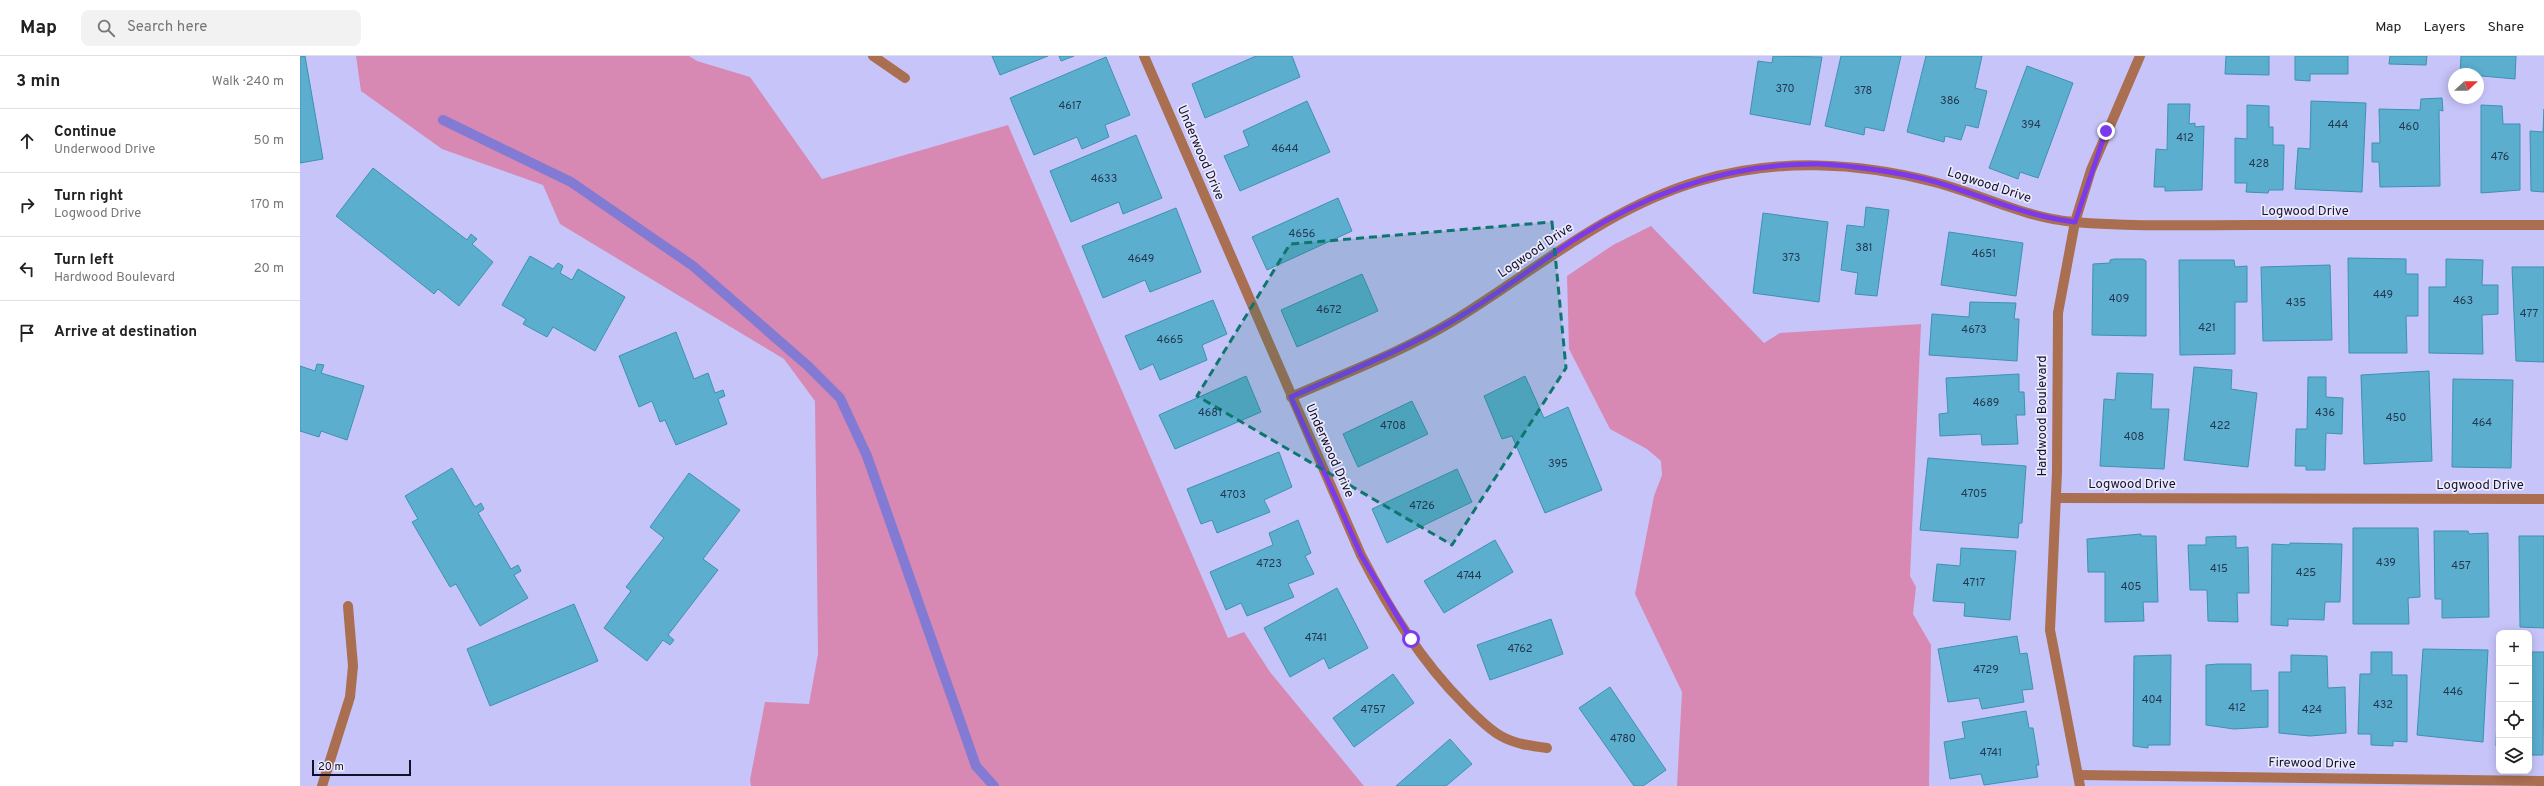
<!DOCTYPE html>
<meta charset="utf-8">
<style>
:root{--surface:#fff;--page:#f2f2f2;--text:#222;--muted:#767676;--line:#e0e0e0}
body{margin:0;font-family:Overpass,sans-serif;background:var(--page);color:var(--text)}
.controls{position:absolute;right:12px;bottom:12px;display:grid;overflow:hidden;border-radius:8px;box-shadow:0 2px 10px #0003}
.controls button{width:36px;height:36px;display:grid;place-items:center;padding:0;border:0;border-bottom:1px solid var(--line);background:var(--surface);color:var(--text);font:20px sans-serif}
.compass{position:absolute;left:2148px;top:12px;width:36px;height:36px;border-radius:50%;background:var(--surface);box-shadow:0 2px 10px #0003;rotate:68deg}
.scale{position:absolute;left:12px;bottom:10px;width:99px;box-sizing:border-box;padding-left:4px;border:2px solid #131027;border-top:0;font-size:11px;line-height:14px;white-space:nowrap;color:#131027;-webkit-text-stroke:3px #eae9fe;paint-order:stroke}
.stop{position:absolute;width:12px;height:12px;margin:-9px;border:3px solid #7c3aed;border-radius:50%;background:#fff}
.stop.end{background:#7c3aed;border-color:#fff;box-shadow:0 1px 4px #0008}
.list{margin:0;padding:0;list-style:none}
h2{display:flex;justify-content:space-between;align-items:center;height:52px;margin:0;padding:0 16px;font-size:17px}
h2 small{font-size:13px;font-weight:400;color:var(--muted)}
.list li{display:grid;grid-template-columns:26px 1fr auto;gap:12px;align-items:center;box-sizing:border-box;height:64px;padding:0 16px;border-top:1px solid var(--line)}
.list b{display:block;font-size:15px;white-space:nowrap}
.list p{margin:0;font-size:13px;white-space:nowrap;color:var(--muted)}
.list em{font-size:13px;font-style:normal;color:var(--muted)}
.icon{flex:none;width:22px;height:22px;fill:none;stroke:currentColor;stroke-width:2;stroke-linecap:round;stroke-linejoin:round}
.map{position:relative;flex:none;width:2244px;height:730px;overflow:hidden}
header{display:flex;align-items:center;gap:24px;box-sizing:border-box;height:56px;padding:0 20px;background:var(--surface);border-bottom:1px solid var(--line)}
header strong{font-size:19px}
nav{display:flex;gap:22px;margin-inline-start:auto;font-size:14px}
.search{width:280px;height:36px;background:var(--page);display:flex;align-items:center;gap:10px;box-sizing:border-box;padding:0 14px;border-radius:8px;color:var(--muted);font-size:15px}
main{display:flex}
aside{flex:1;background:var(--surface)}
.map>svg:first-child{display:block}
.green{fill:#d789b3}
.lines{fill:none;stroke-linecap:round;stroke-linejoin:round}
.stream{stroke:#837ad4;stroke-width:10}
.building{fill:#5caecf;stroke:#3d91b2}
.minor{stroke:#aa6e51;stroke-width:10}
.route{stroke:#7c3aed;stroke-width:5}
.marked{fill:#0f766e;fill-opacity:0.2;stroke:#0f766e;stroke-width:3;stroke-dasharray:8 5;stroke-linejoin:round}
.labels{text-anchor:middle;dominant-baseline:central;stroke-width:3.5;stroke-linejoin:round;paint-order:stroke}
.number-label{font-size:11px;fill:#253851}
.street-label{font-size:13px;fill:#131027;stroke:#eae9fe}
</style>
<header>
<strong>Map</strong>
<div class="search"><svg class="icon" aria-label="search" viewBox="0 0 24 24"><circle cx="10" cy="10" r="6"/><path d="M15 15l6 6"/></svg>Search here</div>
<nav><a>Map</a><a>Layers</a><a>Share</a></nav>
</header>
<main>
<aside>
<h2>3 min<small>Walk · 240 m</small></h2>
<ul class="list">
<li><svg class="icon" aria-label="ahead" viewBox="0 0 24 24"><path d="M12 20V5M6 11l6-6 6 6"/></svg><div><b>Continue</b><p>Underwood Drive</p></div><em>50 m</em></li>
<li><svg class="icon" aria-label="right" viewBox="0 0 24 24"><path d="M7 20v-9h11M14 6l5 5-5 5"/></svg><div><b>Turn right</b><p>Logwood Drive</p></div><em>170 m</em></li>
<li><svg class="icon" aria-label="left" viewBox="0 0 24 24"><path d="M17 20v-9H6M10 6l-5 5 5 5"/></svg><div><b>Turn left</b><p>Hardwood Boulevard</p></div><em>20 m</em></li>
<li><svg class="icon" aria-label="arrive" viewBox="0 0 24 24"><path d="M6 21V4h12l-3 4 3 4H6"/></svg><div><b>Arrive at destination</b></div></li>
</ul>
</aside>
<div class="map">
<svg width="2244" height="730" viewBox="0 0 2244 730">
<rect width="100%" height="100%" fill="#c7c4fa"/>
<g class="green">
<polygon points="56,0 389,0 397,5 450,21 522,123 708,69 928,582 944,576 970,616 1064,730 451,730 450,724 465,646 509,648 518,598 515,345 484,303 260,168 243,129 142,93 61,35"/>
<polygon points="1351,170 1464,287 1480,277 1621,268 1610,520 1616,531 1613,558 1631,589 1629,730 1377,730 1382,636 1335,538 1354,440 1362,419 1361,405 1347,393 1310,373 1269,293 1267,220 1313,189"/>
</g>
<g class="lines">
<polyline class="stream" points="143,64 271,126 393,210 508,310 540,342 567,400 676,710 694,730"/>
</g>
<g class="building">
<polygon points="5,0 23,103 0,107 0,1"/>
<polygon points="692,0 748,0 700,19"/>
<polygon points="759,0 774,0 761,5"/>
<polygon points="956,0 992,0 1000,21 905,62 892,28"/>
<polygon points="1473,0 1522,1 1510,69 1450,58 1458,5 1472,7"/>
<polygon points="1541,0 1601,0 1584,75 1565,71 1564,79 1525,70"/>
<polygon points="1626,0 1682,0 1675,32 1687,35 1678,72 1666,69 1661,84 1645,80 1644,86 1607,76"/>
<polygon points="1926,0 1969,0 1969,19 1925,18"/>
<polygon points="1995,0 2048,0 2048,18 2010,18 2010,25 1995,24"/>
<polygon points="2090,0 2127,0 2126,9 2089,8"/>
<polygon points="2161,0 2216,0 2215,23 2160,18"/>
<polygon points="806,1 830,59 805,69 809,81 782,93 777,81 734,99 710,42"/>
<polygon points="1727,10 1773,27 1738,122 1720,116 1718,123 1689,112"/>
<polygon points="2142,42 2143,55 2139,54 2140,130 2080,131 2079,106 2072,106 2072,87 2080,87 2079,53 2120,54 2121,43"/>
<polygon points="1007,45 1030,96 940,135 924,100 949,90 943,75"/>
<polygon points="2011,45 2066,47 2062,136 1995,133 1998,92 2010,93"/>
<polygon points="1868,48 1890,48 1889,68 1895,67 1895,71 1904,70 1902,134 1865,135 1865,131 1854,131 1856,93 1867,94"/>
<polygon points="1947,49 1969,50 1969,71 1973,71 1973,89 1984,89 1983,134 1969,134 1968,137 1946,136 1947,127 1935,127 1935,82 1947,83"/>
<polygon points="2181,49 2202,50 2203,68 2220,68 2220,134 2181,137"/>
<polygon points="2244,53 2244,136 2231,135 2230,75 2243,76"/>
<polygon points="836,79 862,142 823,158 819,146 771,166 750,115"/>
<polygon points="73,112 167,184 171,178 177,183 172,188 193,206 159,250 138,233 134,238 36,160"/>
<polygon points="1038,142 1052,175 967,214 952,181"/>
<polygon points="1566,151 1589,154 1577,240 1555,238 1558,217 1541,214 1547,169 1564,171"/>
<polygon points="876,152 901,216 850,236 845,224 803,242 782,190"/>
<polygon points="1463,157 1528,166 1519,246 1453,237"/>
<polygon points="1649,176 1723,187 1716,240 1641,229"/>
<polygon points="230,200 253,213 258,207 263,210 260,217 272,224 278,213 325,241 295,295 253,271 247,281 223,268 226,263 202,249"/>
<polygon points="2048,202 2106,203 2106,218 2118,218 2118,260 2106,260 2107,297 2049,297"/>
<polygon points="1814,203 1843,203 1846,205 1846,280 1792,279 1793,208 1810,207 1810,204"/>
<polygon points="2146,203 2183,204 2182,229 2198,229 2198,258 2182,259 2183,298 2129,297 2129,231 2146,231"/>
<polygon points="1879,204 1934,204 1935,211 1947,210 1947,246 1935,246 1935,298 1880,299"/>
<polygon points="2030,209 2032,284 1963,285 1961,211"/>
<polygon points="2212,211 2244,211 2244,306 2216,305"/>
<polygon points="1062,218 1078,255 997,291 981,254"/>
<polygon points="913,244 927,278 902,289 907,304 860,324 853,308 840,314 825,280"/>
<polygon points="1670,246 1716,247 1714,263 1719,263 1717,305 1629,299 1632,258 1669,261"/>
<polygon points="376,276 394,323 408,317 415,337 423,334 425,340 418,343 427,368 376,389 365,364 360,366 352,345 339,351 319,300"/>
<polygon points="17,308 24,309 21,317 64,330 47,384 21,375 19,381 0,375 0,310 15,315"/>
<polygon points="1894,311 1932,314 1931,333 1957,337 1948,411 1884,404"/>
<polygon points="2129,315 2132,405 2064,408 2061,319"/>
<polygon points="1817,317 1853,318 1851,353 1869,353 1864,413 1800,410 1804,343 1815,344"/>
<polygon points="1719,318 1719,336 1724,336 1725,359 1716,359 1718,388 1682,389 1681,378 1640,380 1639,358 1648,357 1646,322"/>
<polygon points="946,320 961,356 875,393 859,359"/>
<polygon points="1225,320 1244,362 1268,351 1302,434 1245,457 1212,380 1202,383 1184,340"/>
<polygon points="2008,321 2026,321 2026,341 2043,342 2042,378 2026,377 2025,414 2006,414 2006,410 1995,410 1996,373 2007,373"/>
<polygon points="2153,323 2213,324 2211,412 2152,411"/>
<polygon points="1112,345 1128,378 1058,411 1043,378"/>
<polygon points="979,396 992,431 964,444 970,456 917,477 912,464 901,468 887,433"/>
<polygon points="1628,402 1726,410 1722,467 1719,467 1718,482 1620,474"/>
<polygon points="152,412 175,451 181,447 184,453 178,457 211,513 218,509 221,515 214,519 228,542 180,570 156,528 150,531 112,466 118,463 105,440"/>
<polygon points="1157,413 1172,446 1087,487 1072,453"/>
<polygon points="389,417 440,454 403,503 418,514 368,579 374,584 370,589 363,584 347,605 304,572 331,535 326,531 364,482 350,471"/>
<polygon points="998,464 1011,497 1005,500 1014,518 988,528 994,541 947,560 941,547 926,554 910,516 973,489 969,477"/>
<polygon points="2053,472 2118,472 2120,541 2108,542 2109,568 2053,568"/>
<polygon points="2134,475 2168,475 2169,478 2188,477 2189,561 2142,562 2142,543 2135,543"/>
<polygon points="1841,478 1841,480 1856,480 1858,546 1843,546 1844,565 1805,566 1805,516 1788,516 1787,483"/>
<polygon points="1936,480 1936,492 1948,491 1949,537 1937,537 1938,566 1908,565 1907,534 1890,534 1888,489 1906,489 1906,481"/>
<polygon points="2219,480 2244,480 2244,572 2220,571"/>
<polygon points="1195,484 1213,516 1144,557 1124,525"/>
<polygon points="1990,487 2042,488 2040,546 2025,546 2024,564 1988,563 1988,570 1971,569 1972,488 1990,489"/>
<polygon points="1661,492 1716,495 1710,564 1664,560 1665,547 1633,545 1637,508 1660,510"/>
<polygon points="1037,532 1068,592 1029,613 1024,602 990,621 964,572"/>
<polygon points="274,548 298,605 190,650 167,593"/>
<polygon points="1251,563 1263,598 1190,624 1177,589"/>
<polygon points="1717,580 1720,598 1727,597 1733,633 1722,634 1724,646 1682,653 1679,642 1648,646 1638,593"/>
<polygon points="2123,593 2188,594 2183,686 2117,679"/>
<polygon points="2071,596 2092,596 2092,619 2107,619 2107,686 2093,685 2093,690 2071,689 2071,678 2058,678 2060,618 2071,618"/>
<polygon points="2229,596 2244,596 2243,699 2229,699"/>
<polygon points="1871,599 1870,689 1848,689 1848,692 1833,690 1834,600"/>
<polygon points="1991,599 2027,600 2028,632 2045,631 2046,677 2010,680 1979,677 1979,616 1991,616"/>
<polygon points="1918,608 1951,608 1951,635 1968,634 1968,671 1934,673 1906,669 1906,609"/>
<polygon points="1093,618 1114,647 1054,691 1033,662"/>
<polygon points="2198,629 2199,629 2199,690 2196,690"/>
<polygon points="1310,631 1366,714 1343,730 1334,730 1279,652"/>
<polygon points="1726,655 1729,672 1733,672 1739,709 1736,709 1738,721 1684,729 1681,718 1650,723 1644,686 1665,682 1662,666"/>
<polygon points="1150,683 1172,708 1146,730 1096,730"/>
</g>
<g class="lines">
<g class="minor">
<polyline points="573,0 605,22"/>
<path d="M 844,0 L 1061,499 C 1089,553 1121,605 1164,648 C 1175,659 1187,672 1201,680 C 1215,688 1231,690 1247,692"/>
<path d="M 991,341 C 1045,317 1102,296 1153,265 C 1233,216 1307,152 1399,125 C 1475,102 1558,106 1634,126 C 1681,138 1725,162 1774,166 C 1833,171 1893,169 1953,169 C 2050,169 2147,169 2244,169"/>
<polyline points="1756,442 2244,443"/>
<polyline points="1779,719 2244,725"/>
<polyline points="22,730 50,641 53,610 48,550"/>
<polyline points="1780,730 1750,574 1757,416 1758,257 1775,166 1791,114 1840,0"/>
</g>
</g>
<g class="lines">
<path class="route" d="M 1111,583 L 1061,499 L 991,341 C 1044,317 1099,296 1149,267 C 1195,241 1236,208 1280,180 C 1352,135 1433,107 1518,108 C 1551,109 1604,117 1636,126 C 1682,140 1726,160 1775,166 L 1806,75"/>
</g>
<path class="marked" d="M 1252,166 L 1266,312 L 1152,489 L 897,340 L 990,188 Z"/>
<g class="labels">
<g class="number-label">
<text x="1485" y="33">370</text>
<text x="1563" y="35">378</text>
<text x="1650" y="45">386</text>
<text x="770" y="50">4617</text>
<text x="1731" y="69">394</text>
<text x="2038" y="69">444</text>
<text x="2109" y="71">460</text>
<text x="1885" y="82">412</text>
<text x="985" y="93">4644</text>
<text x="2200" y="101">476</text>
<text x="1959" y="108">428</text>
<text x="804" y="123">4633</text>
<text x="1002" y="178">4656</text>
<text x="1564" y="192">381</text>
<text x="1684" y="198">4651</text>
<text x="1491" y="202">373</text>
<text x="841" y="203">4649</text>
<text x="2083" y="239">449</text>
<text x="1819" y="243">409</text>
<text x="2163" y="245">463</text>
<text x="1996" y="247">435</text>
<text x="1029" y="254">4672</text>
<text x="2229" y="258">477</text>
<text x="1907" y="272">421</text>
<text x="1674" y="274">4673</text>
<text x="870" y="284">4665</text>
<text x="1686" y="347">4689</text>
<text x="910" y="357">4681</text>
<text x="2025" y="357">436</text>
<text x="2096" y="362">450</text>
<text x="2182" y="367">464</text>
<text x="1093" y="370">4708</text>
<text x="1920" y="370">422</text>
<text x="1834" y="381">408</text>
<text x="1258" y="408">395</text>
<text x="1674" y="438">4705</text>
<text x="933" y="439">4703</text>
<text x="1122" y="450">4726</text>
<text x="2086" y="507">439</text>
<text x="969" y="508">4723</text>
<text x="2161" y="510">457</text>
<text x="1919" y="513">415</text>
<text x="2006" y="517">425</text>
<text x="1169" y="520">4744</text>
<text x="1674" y="527">4717</text>
<text x="1831" y="531">405</text>
<text x="1016" y="582">4741</text>
<text x="1220" y="593">4762</text>
<text x="1686" y="614">4729</text>
<text x="2153" y="636">446</text>
<text x="1852" y="644">404</text>
<text x="2083" y="649">432</text>
<text x="1937" y="652">412</text>
<text x="1073" y="654">4757</text>
<text x="2012" y="654">424</text>
<text x="1323" y="683">4780</text>
<text x="1691" y="697">4741</text>
</g>
<g class="street-label">
<text transform="translate(900 97) rotate(67)">Underwood Drive</text>
<text transform="translate(1689 130) rotate(18)">Logwood Drive</text>
<text x="2005" y="156">Logwood Drive</text>
<text transform="translate(1236 195) rotate(-34)">Logwood Drive</text>
<text transform="translate(1743 360) rotate(-90)">Hardwood Boulevard</text>
<text transform="translate(1029 395) rotate(66)">Underwood Drive</text>
<text x="1832" y="429">Logwood Drive</text>
<text x="2180" y="430">Logwood Drive</text>
<text transform="translate(2012 708) rotate(1)">Firewood Drive</text>
</g>
</g>
</svg>
<div class="controls">
<button>+</button>
<button>−</button>
<button><svg class="icon" aria-label="locate" viewBox="0 0 24 24"><circle cx="12" cy="12" r="6"/><path d="M12 2v4M12 18v4M2 12h4M18 12h4"/></svg></button>
<button><svg class="icon" aria-label="layers" viewBox="0 0 24 24"><path d="M12 4l9 5-9 5-9-5zM3 14l9 5 9-5"/></svg></button>
</div>
<svg class="compass" viewBox="-18 -18 36 36"><path d="M0-13l5 13h-10z" fill="#e53935"/><path d="M0 13l5-13h-10z" fill="#767676"/></svg>
<div class="scale">20 m</div>
<div class="stop" style="left:1111px;top:583px"></div>
<div class="stop end" style="left:1806px;top:75px"></div>
</div>
</main>
